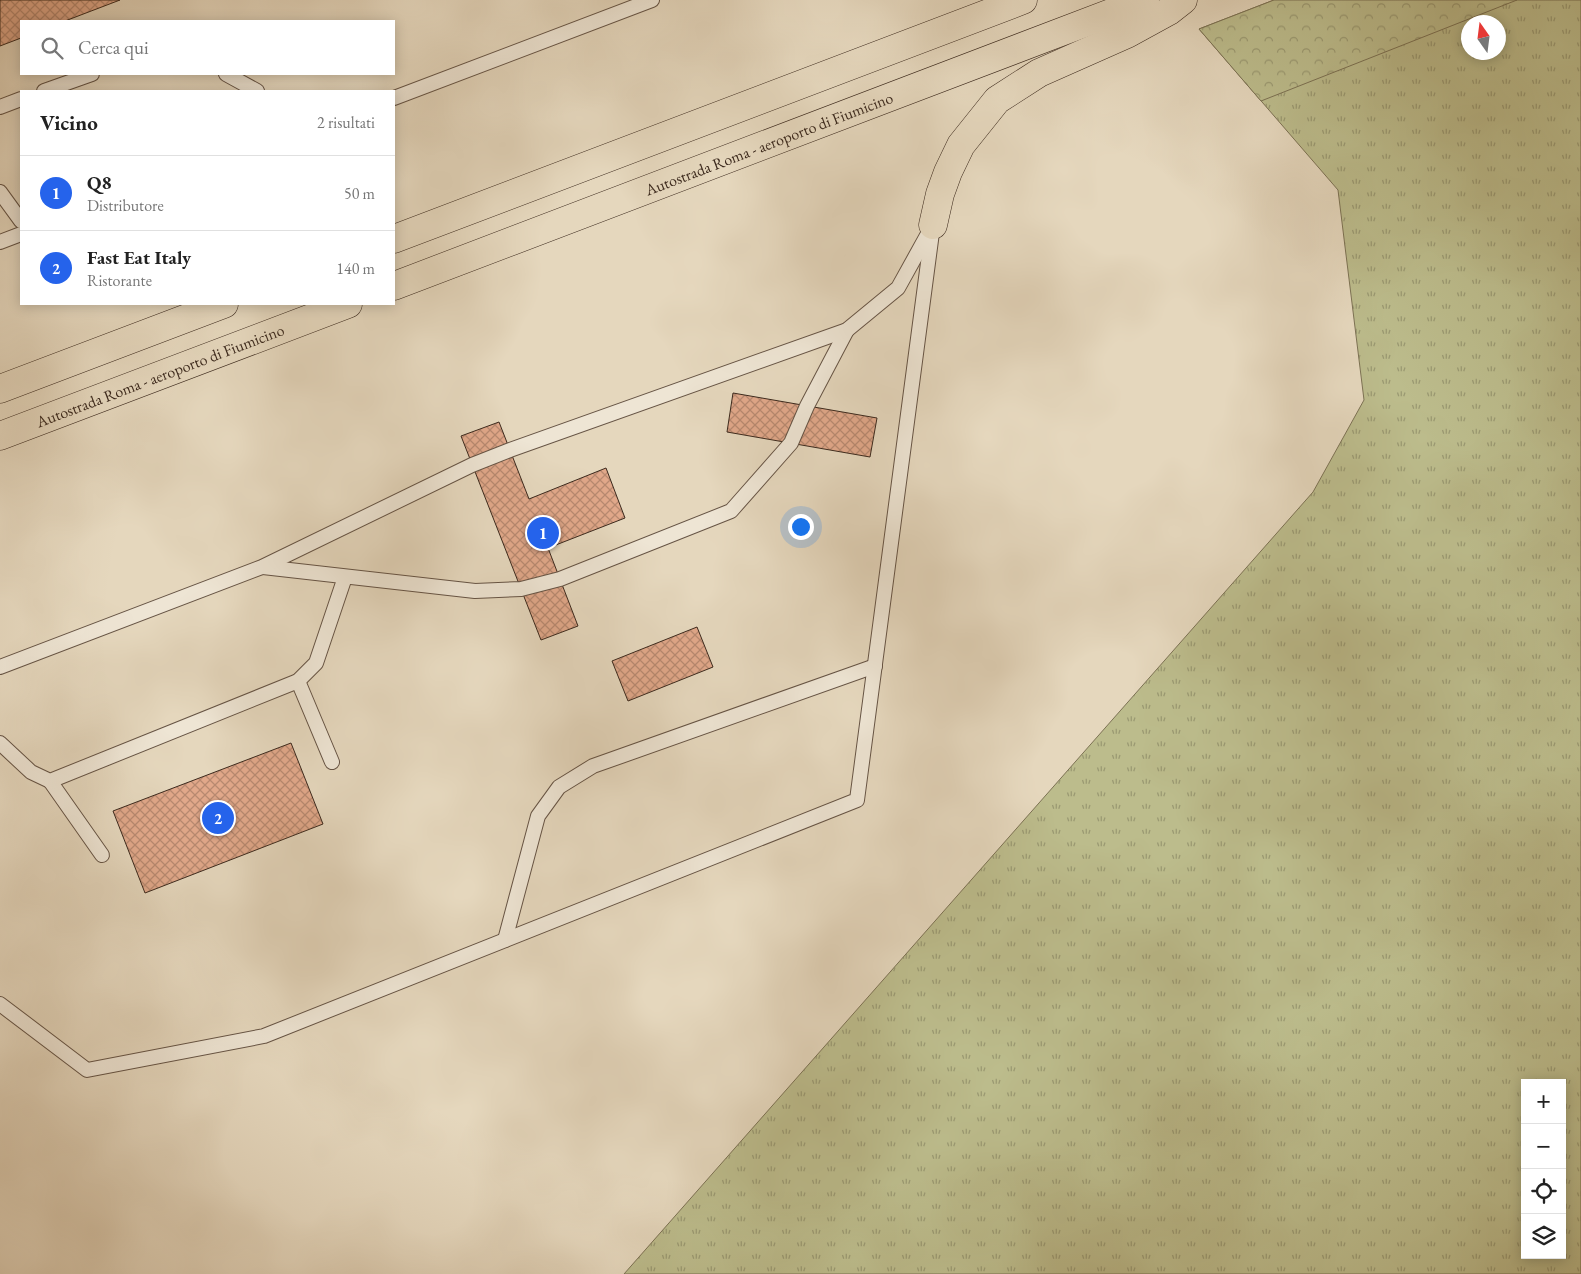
<!DOCTYPE html>
<html lang="it">
<meta charset="utf-8">
<style>
:root{--surface:#fff;--page:#f2f2f2;--text:#222;--muted:#767676;--line:#e0e0e0;--accent:#2563eb}
body{margin:0;font-family:"EB Garamond",serif;background:var(--page);color:var(--text)}
.controls{position:absolute;right:15px;bottom:15px;display:grid;overflow:hidden;border-radius:0px;box-shadow:0 2px 12px #0003}
.controls button{width:45px;height:45px;display:grid;place-items:center;padding:0;border:0;border-bottom:1px solid var(--line);background:var(--surface);color:var(--text);font:25px sans-serif}
.compass{position:absolute;left:1461px;top:15px;width:45px;height:45px;border-radius:50%;background:var(--surface);box-shadow:0 2px 12px #0003;rotate:346deg}
.you{position:absolute;left:800px;top:526px;width:18px;height:18px;margin:-12px;border:4px solid #fff;border-radius:50%;background:#1a73e8;box-shadow:0 0 0 8px #1a73e833}
.badge{display:grid;place-items:center;width:32px;height:32px;border-radius:50%;background:var(--accent);color:#fff;font-size:16px;font-weight:700}
.pin{position:absolute;translate:-50% -50%;border:2px solid #fff;box-shadow:0 1px 5px #0006}
.list{margin:0;padding:0;list-style:none}
h2{display:flex;justify-content:space-between;align-items:center;height:65px;margin:0;padding:0 20px;font-size:21px}
h2 small{font-size:16px;font-weight:400;color:var(--muted)}
.list li{display:grid;grid-template-columns:32px 1fr auto;gap:15px;align-items:center;box-sizing:border-box;height:75px;padding:0 20px;border-top:1px solid var(--line)}
.list b{display:block;font-size:19px;white-space:nowrap}
.list p{margin:0;font-size:16px;white-space:nowrap;color:var(--muted)}
.list em{font-size:16px;font-style:normal;color:var(--muted)}
.icon{flex:none;width:28px;height:28px;fill:none;stroke:currentColor;stroke-width:2;stroke-linecap:round;stroke-linejoin:round}
.map{position:relative;flex:none;width:1581px;height:1274px;overflow:hidden}
.search{position:absolute;background:var(--surface);box-shadow:0 2px 12px #0003;left:20px;top:20px;width:375px;height:55px;display:flex;align-items:center;gap:12px;box-sizing:border-box;padding:0 18px;border-radius:0px;color:var(--muted);font-size:19px}
.panel{position:absolute;background:var(--surface);box-shadow:0 2px 12px #0003;left:20px;top:90px;width:375px;height:215px;border-radius:0px}
.map>svg:first-child{display:block}
.grass{fill:url(#grass-tufts);stroke:#7c7254;fill-rule:evenodd}
.forest{fill:url(#forest-crowns);stroke:#7c7254}
.building{fill:url(#building-cross-hatch);stroke:#3b291d}
.lines{fill:none;stroke-linecap:round;stroke-linejoin:round}
.service-casing{stroke:#665445;stroke-width:16}
.motorway-casing{stroke:#3b291d;stroke-width:29}
.service{stroke:#eee5d4;stroke-width:14}
.motorway{stroke:#e5d7bd;stroke-width:28}
.labels{text-anchor:middle;dominant-baseline:central;stroke-width:4;stroke-linejoin:round;paint-order:stroke}
.street-label{font-size:16px;fill:#3b291d;stroke:#eee5d4}
</style>
<div class="map">
<svg width="1581" height="1274" viewBox="0 0 1581 1274">
<defs>
<pattern id="grass-tufts" width="24" height="20" patternUnits="userSpaceOnUse" patternTransform="scale(1.25)"><rect width="24" height="20" fill="#bcbc8c"/><path d="M3 7l-1-3M5 7V3M7 7l1-3M15 17l-1-3M17 17v-4M19 17l1-3" fill="none" stroke="#9a9972"/></pattern>
<pattern id="forest-crowns" width="20" height="18" patternUnits="userSpaceOnUse" patternTransform="scale(1.25)"><rect width="20" height="18" fill="#bcbc8c"/><path d="M2 6a3 3 0 1 1 6 0M12 15a3 3 0 1 1 6 0" fill="none" stroke="#9a9972"/></pattern>
<pattern id="building-cross-hatch" width="8" height="8" patternUnits="userSpaceOnUse" patternTransform="scale(1.25)"><rect width="8" height="8" fill="#e1a88a"/><path d="M0 0l8 8M0 8l8-8" fill="none" stroke="#b88970"/></pattern>
</defs>
<rect width="100%" height="100%" fill="#e5d7bd"/>
<filter id="stains"><feTurbulence type="fractalNoise" baseFrequency=".004" numOctaves="4"/><feColorMatrix values="0 0 0 0 .2 0 0 0 0 .09 0 0 0 0 .02 0 0 0 .5 -.17"/></filter>
<radialGradient id="worn" r=".72"><stop offset=".6" stop-color="#630" stop-opacity="0"/><stop offset="1" stop-color="#630" stop-opacity=".3"/></radialGradient>
<path class="grass" d="M 1274,0 L 1581,0 L 1581,1274 L 624,1274 L 1313,492 L 1364,400 L 1338,190 L 1199,29 ZM 1468,22 L 1498,22 L 1498,52 L 1468,52 ZM 1525,1083 L 1562,1083 L 1562,1255 L 1525,1255 Z"/>
<polygon class="forest" points="1274,0 1517,0 1261,101 1199,29"/>
<g class="building">
<polygon points="0,0 120,0 65,21 21,21 21,38 0,46"/>
<polygon points="733,393 877,418 870,457 727,432"/>
<polygon points="499,422 529,499 606,468 625,518 548,548 578,626 541,640 461,436"/>
<polygon points="697,627 713,667 628,701 612,661"/>
<polygon points="291,743 323,824 145,893 113,811"/>
</g>
<g class="lines">
<g class="service-casing">
<g id="service">
<polyline points="226,74 257,91"/>
<polyline points="44,91 92,74"/>
<polyline points="394,98 652,0"/>
<polyline points="0,107 21,99"/>
<polyline points="0,192 21,221"/>
<polyline points="0,242 21,234"/>
<polyline points="263,567 475,591 521,589 560,579 731,511 791,443 807,406 847,330"/>
<polyline points="0,667 262,567 472,465 510,450 847,330 898,288 929,232"/>
<polyline points="298,681 332,762"/>
<polyline points="0,743 31,772 50,781 298,681 316,663 345,577"/>
<polyline points="50,781 102,855"/>
<polyline points="505,940 538,816 559,787 593,766 875,666"/>
<polyline points="0,1004 87,1070 264,1036 857,800 933,225"/>
</g>
</g>
<g class="motorway-casing">
<g id="motorway">
<polyline points="933,225 940,194 948,172 961,145 997,100 1039,73 1127,34 1169,11 1183,0"/>
<polyline points="394,239 1023,0"/>
<path id="s1" d="M 394,286 L 1145,0"/>
<polyline points="0,389 224,304"/>
<path id="s2" d="M 0,436 L 348,304"/>
</g>
</g>
<use href="#service" class="service"/>
<use href="#motorway" class="motorway"/>
</g>
<g class="labels">
<g class="street-label">
<text stroke="none"><textPath href="#s1" startOffset="401">Autostrada Roma - aeroporto di Fiumicino</textPath></text>
<text stroke="none"><textPath href="#s2" startOffset="171">Autostrada Roma - aeroporto di Fiumicino</textPath></text>
</g>
</g>
<rect width="100%" height="100%" filter="url(#stains)"/>
<rect width="100%" height="100%" fill="url(#worn)"/>
</svg>
<div class="controls">
<button>+</button>
<button>−</button>
<button><svg class="icon" aria-label="locate" viewBox="0 0 24 24"><circle cx="12" cy="12" r="6"/><path d="M12 2v4M12 18v4M2 12h4M18 12h4"/></svg></button>
<button><svg class="icon" aria-label="layers" viewBox="0 0 24 24"><path d="M12 4l9 5-9 5-9-5zM3 14l9 5 9-5"/></svg></button>
</div>
<svg class="compass" viewBox="-18 -18 36 36"><path d="M0-13l5 13h-10z" fill="#e53935"/><path d="M0 13l5-13h-10z" fill="#767676"/></svg>
<div class="you"></div>
<div class="pin badge" style="left:543px;top:533px">1</div>
<div class="pin badge" style="left:218px;top:818px">2</div>
<div class="search"><svg class="icon" aria-label="search" viewBox="0 0 24 24"><circle cx="10" cy="10" r="6"/><path d="M15 15l6 6"/></svg>Cerca qui</div>
<section class="panel">
<h2>Vicino<small>2 risultati</small></h2>
<ul class="list">
<li><span class="badge">1</span><div><b>Q8</b><p>Distributore</p></div><em>50 m</em></li>
<li><span class="badge">2</span><div><b>Fast Eat Italy</b><p>Ristorante</p></div><em>140 m</em></li>
</ul>
</section>
</div>
